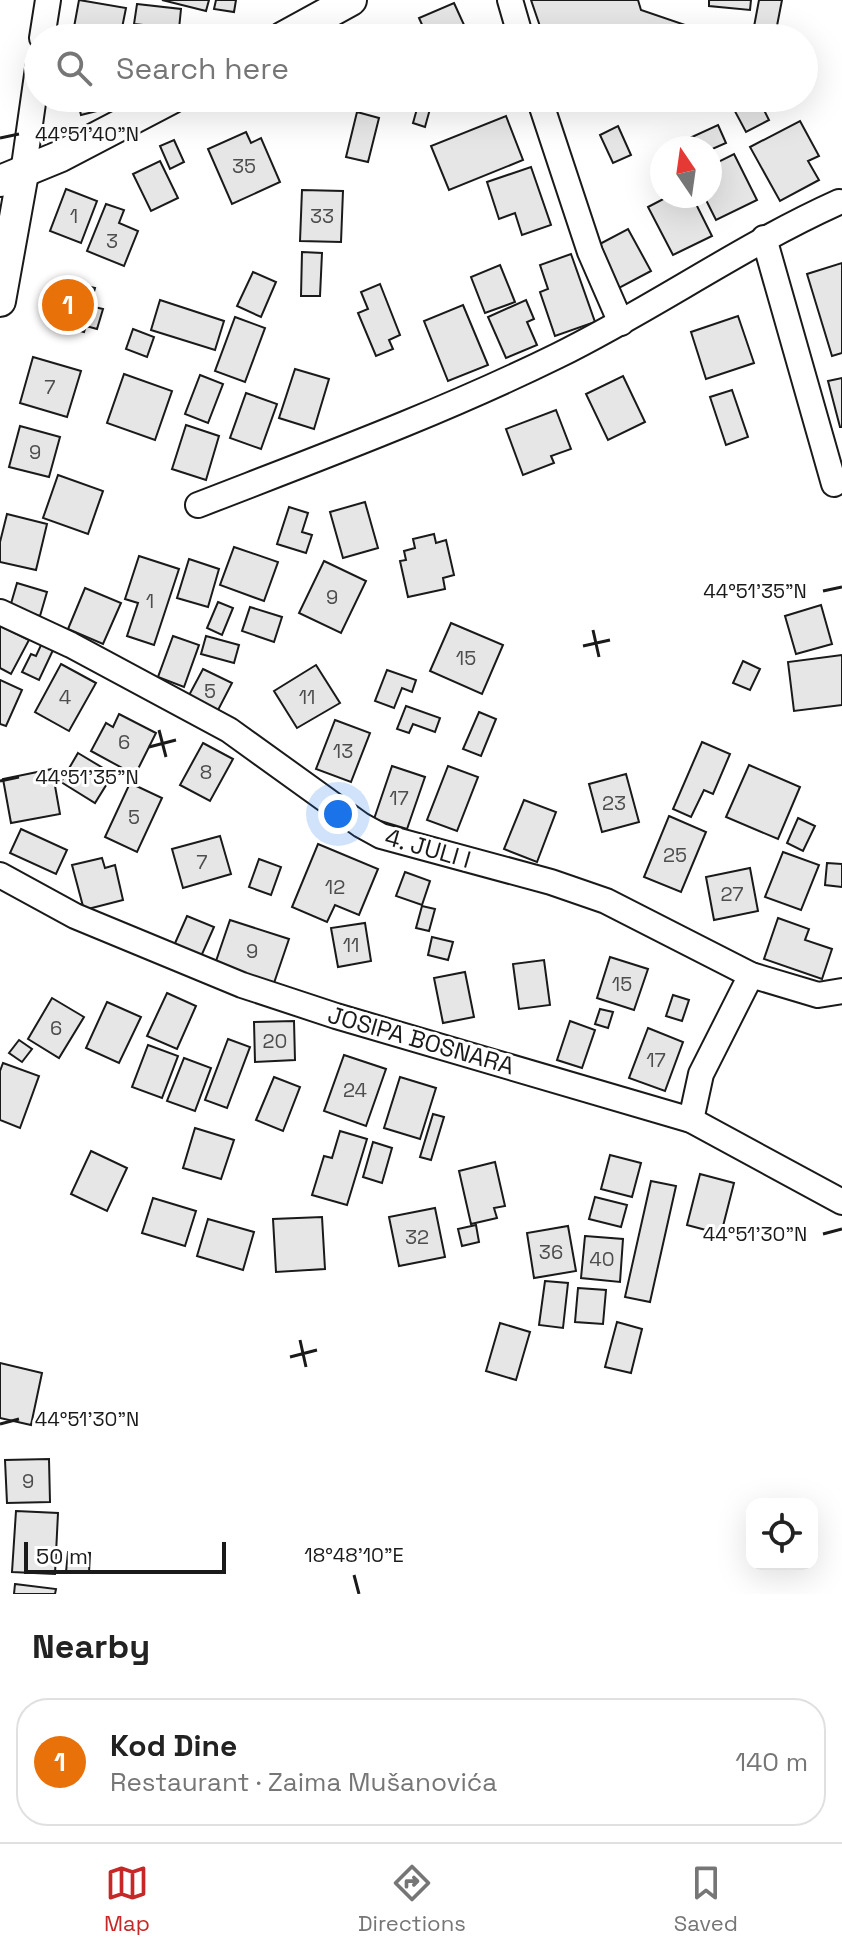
<!DOCTYPE html>
<meta charset="utf-8">
<style>
:root{--surface:#fff;--page:#f6f6f6;--text:#222;--muted:#767676;--line:#e0e0e0;--accent:#c62828}
body{margin:0;font-family:"Space Grotesk",sans-serif;background:var(--page);color:var(--text)}
.controls{position:absolute;right:24px;bottom:24px;display:grid;overflow:hidden;border-radius:16px;box-shadow:0 8px 32px #0002}
.controls button{width:72px;height:72px;display:grid;place-items:center;padding:0;border:0;border-bottom:2px solid var(--line);background:var(--surface);color:var(--text);font:40px sans-serif}
.compass{position:absolute;left:650px;top:136px;width:72px;height:72px;border-radius:50%;background:var(--surface);box-shadow:0 8px 32px #0002;rotate:347deg}
.scale{position:absolute;left:24px;bottom:20px;width:202px;box-sizing:border-box;padding-left:8px;border:4px solid #1a1a1a;border-top:0;font-size:22px;line-height:28px;white-space:nowrap;color:#1a1a1a;-webkit-text-stroke:6px #fff;paint-order:stroke}
.you{position:absolute;left:338px;top:814px;width:28px;height:28px;margin:-20px;border:6px solid #fff;border-radius:50%;background:#1a73e8;box-shadow:0 0 0 12px #1a73e833}
.badge{display:grid;place-items:center;width:52px;height:52px;border-radius:50%;background:var(--accent);color:#fff;font-size:26px;font-weight:700}
.pin{position:absolute;translate:-50% -50%;border:4px solid #fff;box-shadow:0 2px 8px #0006}
.list{margin:0;padding:0;list-style:none}
h2{display:flex;justify-content:space-between;align-items:center;height:104px;margin:0;padding:0 32px;font-size:34px}
h2 small{font-size:26px;font-weight:400;color:var(--muted)}
.list li{display:grid;grid-template-columns:52px 1fr auto;gap:24px;align-items:center;box-sizing:border-box;height:128px;margin:0 16px 16px;padding:0 16px;border:2px solid var(--line);border-radius:32px}
.list b{display:block;font-size:30px;white-space:nowrap}
.list p{margin:0;font-size:26px;white-space:nowrap;color:var(--muted)}
.list em{font-size:26px;font-style:normal;color:var(--muted)}
.icon{flex:none;width:44px;height:44px;fill:none;stroke:currentColor;stroke-width:2;stroke-linecap:round;stroke-linejoin:round}
.map{position:relative;flex:none;width:842px;height:1594px;overflow:hidden}
.search{position:absolute;background:var(--surface);box-shadow:0 8px 32px #0002;left:24px;right:24px;top:24px;height:88px;display:flex;align-items:center;gap:20px;box-sizing:border-box;padding:0 28px;border-radius:44px;color:var(--muted);font-size:30px}
.sheet{height:248px;background:var(--surface)}
nav{display:flex;justify-content:space-around;align-items:center;box-sizing:border-box;height:112px;border-top:2px solid var(--line);background:var(--surface);font-size:22px;color:var(--muted)}
nav a{display:grid;justify-items:center;gap:4px}
nav .on{color:var(--accent)}
.map>svg:first-child{display:block}
.building{fill:#e6e6e6;stroke:#1a1a1a;stroke-width:2}
.lines{fill:none;stroke-linecap:round;stroke-linejoin:round}
.minor-casing{stroke:#1a1a1a;stroke-width:28}
.tertiary-casing{stroke:#1a1a1a;stroke-width:34}
.minor{stroke:#fff;stroke-width:24}
.tertiary{stroke:#fff;stroke-width:30}
.ticks{fill:none;stroke:#1a1a1a;stroke-width:3}
.labels{text-anchor:middle;dominant-baseline:central;stroke-width:6;stroke-linejoin:round;paint-order:stroke}
.number-label{font-size:20px;fill:#4d4d4d}
.street-label{font-size:24px;fill:#1a1a1a;stroke:#fff}
.ticks-label{font-size:20px;text-anchor:middle;fill:#1a1a1a;stroke:#fff;stroke-width:6;stroke-linejoin:round;paint-order:stroke}
</style>
<div class="map">
<svg width="842" height="1594" viewBox="0 0 842 1594">
<rect width="100%" height="100%" fill="#fff"/>
<g class="building">
<polygon points="79,0 126,8 120,38 72,38"/>
<polygon points="162,0 209,0 206,11"/>
<polygon points="216,0 236,0 234,12 214,9"/>
<polygon points="531,0 638,0 641,10 694,28 697,38 544,38"/>
<polygon points="709,0 751,0 750,10 709,6"/>
<polygon points="759,0 782,0 775,36 753,32"/>
<polygon points="454,3 470,38 428,38 419,18"/>
<polygon points="137,4 181,9 179,29 134,24"/>
<polygon points="503,27 505,38 490,38 489,31"/>
<polygon points="408,28 413,38 388,38"/>
<polygon points="77,98 139,98 140,100 81,115"/>
<polygon points="335,98 372,98 339,110"/>
<polygon points="420,98 433,98 425,127 413,123"/>
<polygon points="737,98 758,98 769,120 746,132 730,102"/>
<polygon points="357,112 379,118 368,162 346,157"/>
<polygon points="506,116 523,160 449,190 431,146"/>
<polygon points="800,121 819,156 808,161 819,180 780,201 750,147"/>
<polygon points="718,125 726,143 710,150 710,148 684,148 681,142"/>
<polygon points="618,126 631,155 613,163 600,135"/>
<polygon points="246,132 251,143 261,138 280,182 232,204 208,149"/>
<polygon points="174,140 184,162 170,169 160,146"/>
<polygon points="734,154 757,200 716,220 704,196 710,196 710,166"/>
<polygon points="160,161 178,198 151,211 133,174"/>
<polygon points="531,167 551,225 522,235 515,213 499,219 487,182"/>
<polygon points="66,189 97,201 81,243 50,231"/>
<polygon points="302,190 343,191 341,242 300,241"/>
<polygon points="669,196 692,196 712,236 673,255 648,207"/>
<polygon points="106,204 124,210 119,223 138,231 124,266 87,251"/>
<polygon points="628,229 651,271 619,288 596,246"/>
<polygon points="302,252 322,253 320,296 301,296"/>
<polygon points="571,254 595,322 555,336 540,292 548,289 540,265"/>
<polygon points="842,263 842,353 832,356 807,274"/>
<polygon points="500,265 515,302 485,313 471,277"/>
<polygon points="253,272 276,282 261,317 237,306"/>
<polygon points="57,279 95,288 90,306 103,309 97,329 86,326 84,332 46,322"/>
<polygon points="380,284 400,335 389,340 393,349 376,356 358,313 368,309 361,292"/>
<polygon points="160,300 224,321 215,350 151,330"/>
<polygon points="526,300 534,319 527,322 537,345 506,358 488,317"/>
<polygon points="463,305 488,365 448,381 424,321"/>
<polygon points="738,316 754,363 706,379 691,332"/>
<polygon points="235,317 265,328 245,382 215,371"/>
<polygon points="133,329 154,337 147,357 126,349"/>
<polygon points="33,357 81,371 67,417 20,403"/>
<polygon points="295,369 329,379 314,429 279,418"/>
<polygon points="124,374 172,391 155,440 107,423"/>
<polygon points="200,375 223,384 208,423 185,414"/>
<polygon points="623,376 645,422 608,440 586,394"/>
<polygon points="842,378 842,427 840,427 828,381"/>
<polygon points="732,390 748,437 726,445 710,397"/>
<polygon points="246,393 277,404 261,449 230,438"/>
<polygon points="556,410 571,449 551,456 554,463 523,475 506,429"/>
<polygon points="186,425 219,436 206,480 172,469"/>
<polygon points="20,426 60,437 49,477 9,467"/>
<polygon points="58,475 103,491 88,534 43,518"/>
<polygon points="365,502 378,548 343,558 330,512"/>
<polygon points="289,507 308,513 302,532 312,535 306,553 277,544"/>
<polygon points="7,514 47,524 36,570 0,562 0,542"/>
<polygon points="434,534 436,543 446,540 454,575 443,578 445,589 408,597 400,561 406,560 404,551 415,548 413,539"/>
<polygon points="234,547 278,562 264,601 220,585"/>
<polygon points="139,556 179,569 154,645 127,636 138,603 125,599"/>
<polygon points="189,559 219,569 208,607 177,598"/>
<polygon points="324,561 366,581 341,633 299,613"/>
<polygon points="17,583 47,592 40,616 10,607"/>
<polygon points="85,588 121,603 103,644 68,629"/>
<polygon points="218,602 233,608 222,635 207,628"/>
<polygon points="821,605 832,644 796,654 785,616"/>
<polygon points="250,607 282,617 274,642 242,631"/>
<polygon points="451,623 503,645 482,694 430,671"/>
<polygon points="0,626 29,640 11,674 0,668"/>
<polygon points="173,636 199,645 184,687 158,677"/>
<polygon points="206,636 239,645 234,663 201,654"/>
<polygon points="42,643 54,648 39,680 22,672 31,654 36,656"/>
<polygon points="842,655 842,705 794,711 788,662"/>
<polygon points="743,661 760,669 750,690 733,683"/>
<polygon points="61,664 96,683 69,731 35,712"/>
<polygon points="316,665 340,703 297,728 274,691"/>
<polygon points="203,669 232,683 216,714 187,699"/>
<polygon points="387,670 416,680 412,692 402,688 394,708 375,701"/>
<polygon points="0,680 22,690 6,726 0,724"/>
<polygon points="406,706 440,718 435,732 413,724 409,733 397,729"/>
<polygon points="479,712 496,719 481,756 463,749"/>
<polygon points="119,714 156,733 135,775 91,751 106,723 113,727"/>
<polygon points="335,720 370,733 351,782 316,769"/>
<polygon points="702,742 730,754 713,794 704,790 691,817 673,809"/>
<polygon points="203,743 233,759 210,801 180,785"/>
<polygon points="78,753 113,774 95,803 61,782"/>
<polygon points="749,765 800,787 778,839 726,817"/>
<polygon points="392,766 425,777 407,829 374,819"/>
<polygon points="448,766 478,777 457,831 427,820"/>
<polygon points="52,769 60,814 11,823 3,779"/>
<polygon points="626,774 639,822 602,832 589,784"/>
<polygon points="130,783 162,798 137,852 105,837"/>
<polygon points="524,800 556,812 537,862 504,849"/>
<polygon points="669,816 706,832 681,892 644,877"/>
<polygon points="798,818 815,826 803,851 787,843"/>
<polygon points="21,829 67,850 56,874 10,853"/>
<polygon points="220,836 231,874 183,888 172,849"/>
<polygon points="318,844 378,869 359,915 335,905 327,922 292,907"/>
<polygon points="783,852 819,865 801,910 765,897"/>
<polygon points="102,858 105,868 115,865 123,900 84,910 72,865"/>
<polygon points="259,859 281,867 271,895 249,887"/>
<polygon points="827,863 842,864 842,887 825,885"/>
<polygon points="750,868 758,911 714,920 706,877"/>
<polygon points="405,872 430,881 422,905 396,896"/>
<polygon points="422,906 435,909 429,931 416,928"/>
<polygon points="187,916 214,927 199,961 172,950"/>
<polygon points="778,918 809,929 805,940 832,949 822,979 764,959"/>
<polygon points="230,920 289,939 274,983 215,964"/>
<polygon points="365,923 371,961 338,967 331,928"/>
<polygon points="432,937 453,942 448,960 428,955"/>
<polygon points="610,957 648,969 634,1010 597,998"/>
<polygon points="544,960 550,1005 519,1009 513,964"/>
<polygon points="465,972 474,1017 443,1023 434,978"/>
<polygon points="167,993 196,1006 177,1049 147,1036"/>
<polygon points="673,995 689,1000 682,1021 666,1016"/>
<polygon points="52,998 84,1017 59,1058 28,1039"/>
<polygon points="107,1002 141,1017 119,1063 86,1048"/>
<polygon points="600,1009 613,1012 608,1028 595,1024"/>
<polygon points="294,1021 295,1060 255,1062 254,1022"/>
<polygon points="570,1021 595,1030 582,1068 557,1060"/>
<polygon points="648,1028 683,1042 665,1091 629,1078"/>
<polygon points="228,1039 250,1047 227,1108 205,1100"/>
<polygon points="19,1040 32,1049 22,1062 9,1053"/>
<polygon points="148,1045 178,1056 162,1098 132,1087"/>
<polygon points="344,1055 386,1069 366,1126 324,1111"/>
<polygon points="184,1058 211,1068 195,1111 167,1101"/>
<polygon points="3,1063 39,1076 20,1128 0,1120 0,1071"/>
<polygon points="274,1077 300,1087 283,1131 256,1120"/>
<polygon points="400,1077 436,1088 420,1139 384,1128"/>
<polygon points="433,1114 444,1117 431,1160 420,1157"/>
<polygon points="195,1128 234,1140 221,1179 183,1168"/>
<polygon points="340,1131 367,1139 347,1205 312,1195 324,1156 332,1158"/>
<polygon points="373,1142 392,1148 382,1183 363,1177"/>
<polygon points="91,1151 127,1168 107,1211 71,1194"/>
<polygon points="610,1155 641,1163 632,1197 601,1189"/>
<polygon points="495,1162 505,1206 494,1208 497,1218 471,1224 459,1171"/>
<polygon points="700,1174 734,1183 721,1234 687,1225"/>
<polygon points="651,1181 676,1186 650,1302 625,1297"/>
<polygon points="595,1197 627,1205 621,1227 589,1219"/>
<polygon points="153,1198 196,1211 185,1246 142,1233"/>
<polygon points="435,1208 445,1257 399,1266 389,1217"/>
<polygon points="322,1217 325,1269 276,1272 273,1219"/>
<polygon points="208,1219 254,1232 243,1270 197,1256"/>
<polygon points="476,1225 479,1242 462,1246 458,1229"/>
<polygon points="568,1226 576,1271 534,1278 527,1233"/>
<polygon points="585,1236 623,1239 620,1282 581,1278"/>
<polygon points="545,1281 568,1283 563,1328 539,1325"/>
<polygon points="578,1288 606,1290 603,1324 575,1322"/>
<polygon points="617,1322 642,1329 631,1373 605,1367"/>
<polygon points="500,1323 530,1332 516,1380 486,1371"/>
<polygon points="0,1363 42,1373 31,1425 0,1418"/>
<polygon points="49,1459 50,1502 7,1503 5,1460"/>
<polygon points="16,1511 58,1513 55,1574 12,1572"/>
<polygon points="68,1552 90,1553 89,1573 66,1572"/>
<polygon points="15,1584 56,1589 55,1594 14,1594"/>
</g>
<g class="lines">
<g class="minor-casing">
<g id="minor">
<polyline points="510,0 521,38"/>
<polyline points="42,38 48,0"/>
<polyline points="539,98 590,252 621,323"/>
<polyline points="23,173 38,68"/>
<polyline points="764,238 834,484"/>
<path d="M 198,505 C 319,458 441,413 557,356 C 653,309 741,246 839,202"/>
<polyline points="0,612 71,645 229,730 361,825 381,836 551,882 606,901 751,975 818,995 842,991"/>
<polyline points="0,875 75,916 242,985 336,1016 691,1120 842,1202"/>
<polyline points="691,1120 701,1074 751,975"/>
</g>
</g>
<g class="tertiary-casing">
<g id="tertiary">
<polyline points="282,38 351,0"/>
<polyline points="0,181 61,156 172,98"/>
<polyline points="0,301 23,173"/>
</g>
</g>
<use href="#minor" class="minor"/>
<use href="#tertiary" class="tertiary"/>
</g>
<path class="ticks" d="M 0,138 L 19,134M 823,591 L 842,587M 593,630 L 599,657M 583,646 L 610,640M 159,730 L 166,757M 149,747 L 176,740M 0,781 L 19,777M 823,1234 L 842,1229M 300,1340 L 306,1367M 290,1357 L 317,1350M 0,1424 L 19,1419M 354,1575 L 359,1594"/>
<g class="labels">
<g class="number-label">
<text x="244" y="166">35</text>
<text x="74" y="216">1</text>
<text x="322" y="216">33</text>
<text x="112" y="241">3</text>
<text x="50" y="387">7</text>
<text x="35" y="452">9</text>
<text x="332" y="597">9</text>
<text x="150" y="601">1</text>
<text x="466" y="658">15</text>
<text x="210" y="691">5</text>
<text x="65" y="697">4</text>
<text x="307" y="697">11</text>
<text x="124" y="742">6</text>
<text x="343" y="751">13</text>
<text x="206" y="772">8</text>
<text x="399" y="798">17</text>
<text x="614" y="803">23</text>
<text x="134" y="817">5</text>
<text x="675" y="855">25</text>
<text x="202" y="862">7</text>
<text x="335" y="887">12</text>
<text x="732" y="894">27</text>
<text x="351" y="945">11</text>
<text x="252" y="951">9</text>
<text x="622" y="984">15</text>
<text x="56" y="1028">6</text>
<text x="275" y="1041">20</text>
<text x="656" y="1060">17</text>
<text x="355" y="1090">24</text>
<text x="417" y="1237">32</text>
<text x="551" y="1252">36</text>
<text x="602" y="1259">40</text>
<text x="28" y="1481">9</text>
</g>
<g class="street-label">
<text transform="translate(428 848) rotate(16)">4. JULI I</text>
<text transform="translate(421 1040) rotate(16)">JOSIPA BOSNARA</text>
</g>
</g>
<g class="ticks-label">
<text x="87" y="141">44°51'40"N</text>
<text x="755" y="598">44°51'35"N</text>
<text x="87" y="784">44°51'35"N</text>
<text x="755" y="1241">44°51'30"N</text>
<text x="87" y="1426">44°51'30"N</text>
<text x="354" y="1562">18°48'10"E</text>
</g>
</svg>
<div class="controls">
<button><svg class="icon" aria-label="locate" viewBox="0 0 24 24"><circle cx="12" cy="12" r="6"/><path d="M12 2v4M12 18v4M2 12h4M18 12h4"/></svg></button>
</div>
<svg class="compass" viewBox="-18 -18 36 36"><path d="M0-13l5 13h-10z" fill="#e53935"/><path d="M0 13l5-13h-10z" fill="#767676"/></svg>
<div class="scale">50 m</div>
<div class="you"></div>
<div class="pin badge" style="left:68px;top:305px;background:#e8710a">1</div>
<div class="search"><svg class="icon" aria-label="search" viewBox="0 0 24 24"><circle cx="10" cy="10" r="6"/><path d="M15 15l6 6"/></svg>Search here</div>
</div>
<section class="sheet">
<h2>Nearby<small></small></h2>
<ul class="list">
<li><span class="badge" style="background:#e8710a">1</span><div><b>Kod Dine</b><p>Restaurant · Zaima Mušanovića</p></div><em>140 m</em></li>
</ul>
</section>
<nav>
<a class="on"><svg class="icon" aria-label="map" viewBox="0 0 24 24"><path d="M3 6l6-2 6 2 6-2v14l-6 2-6-2-6 2zM9 4v14M15 6v14"/></svg>Map</a>
<a><svg class="icon" aria-label="directions" viewBox="0 0 24 24"><path d="M12 3l9 9-9 9-9-9zM9 14v-3h6M13 9l2 2-2 2"/></svg>Directions</a>
<a><svg class="icon" aria-label="saved" viewBox="0 0 24 24"><path d="M7 4h10v16l-5-4-5 4z"/></svg>Saved</a>
</nav>
